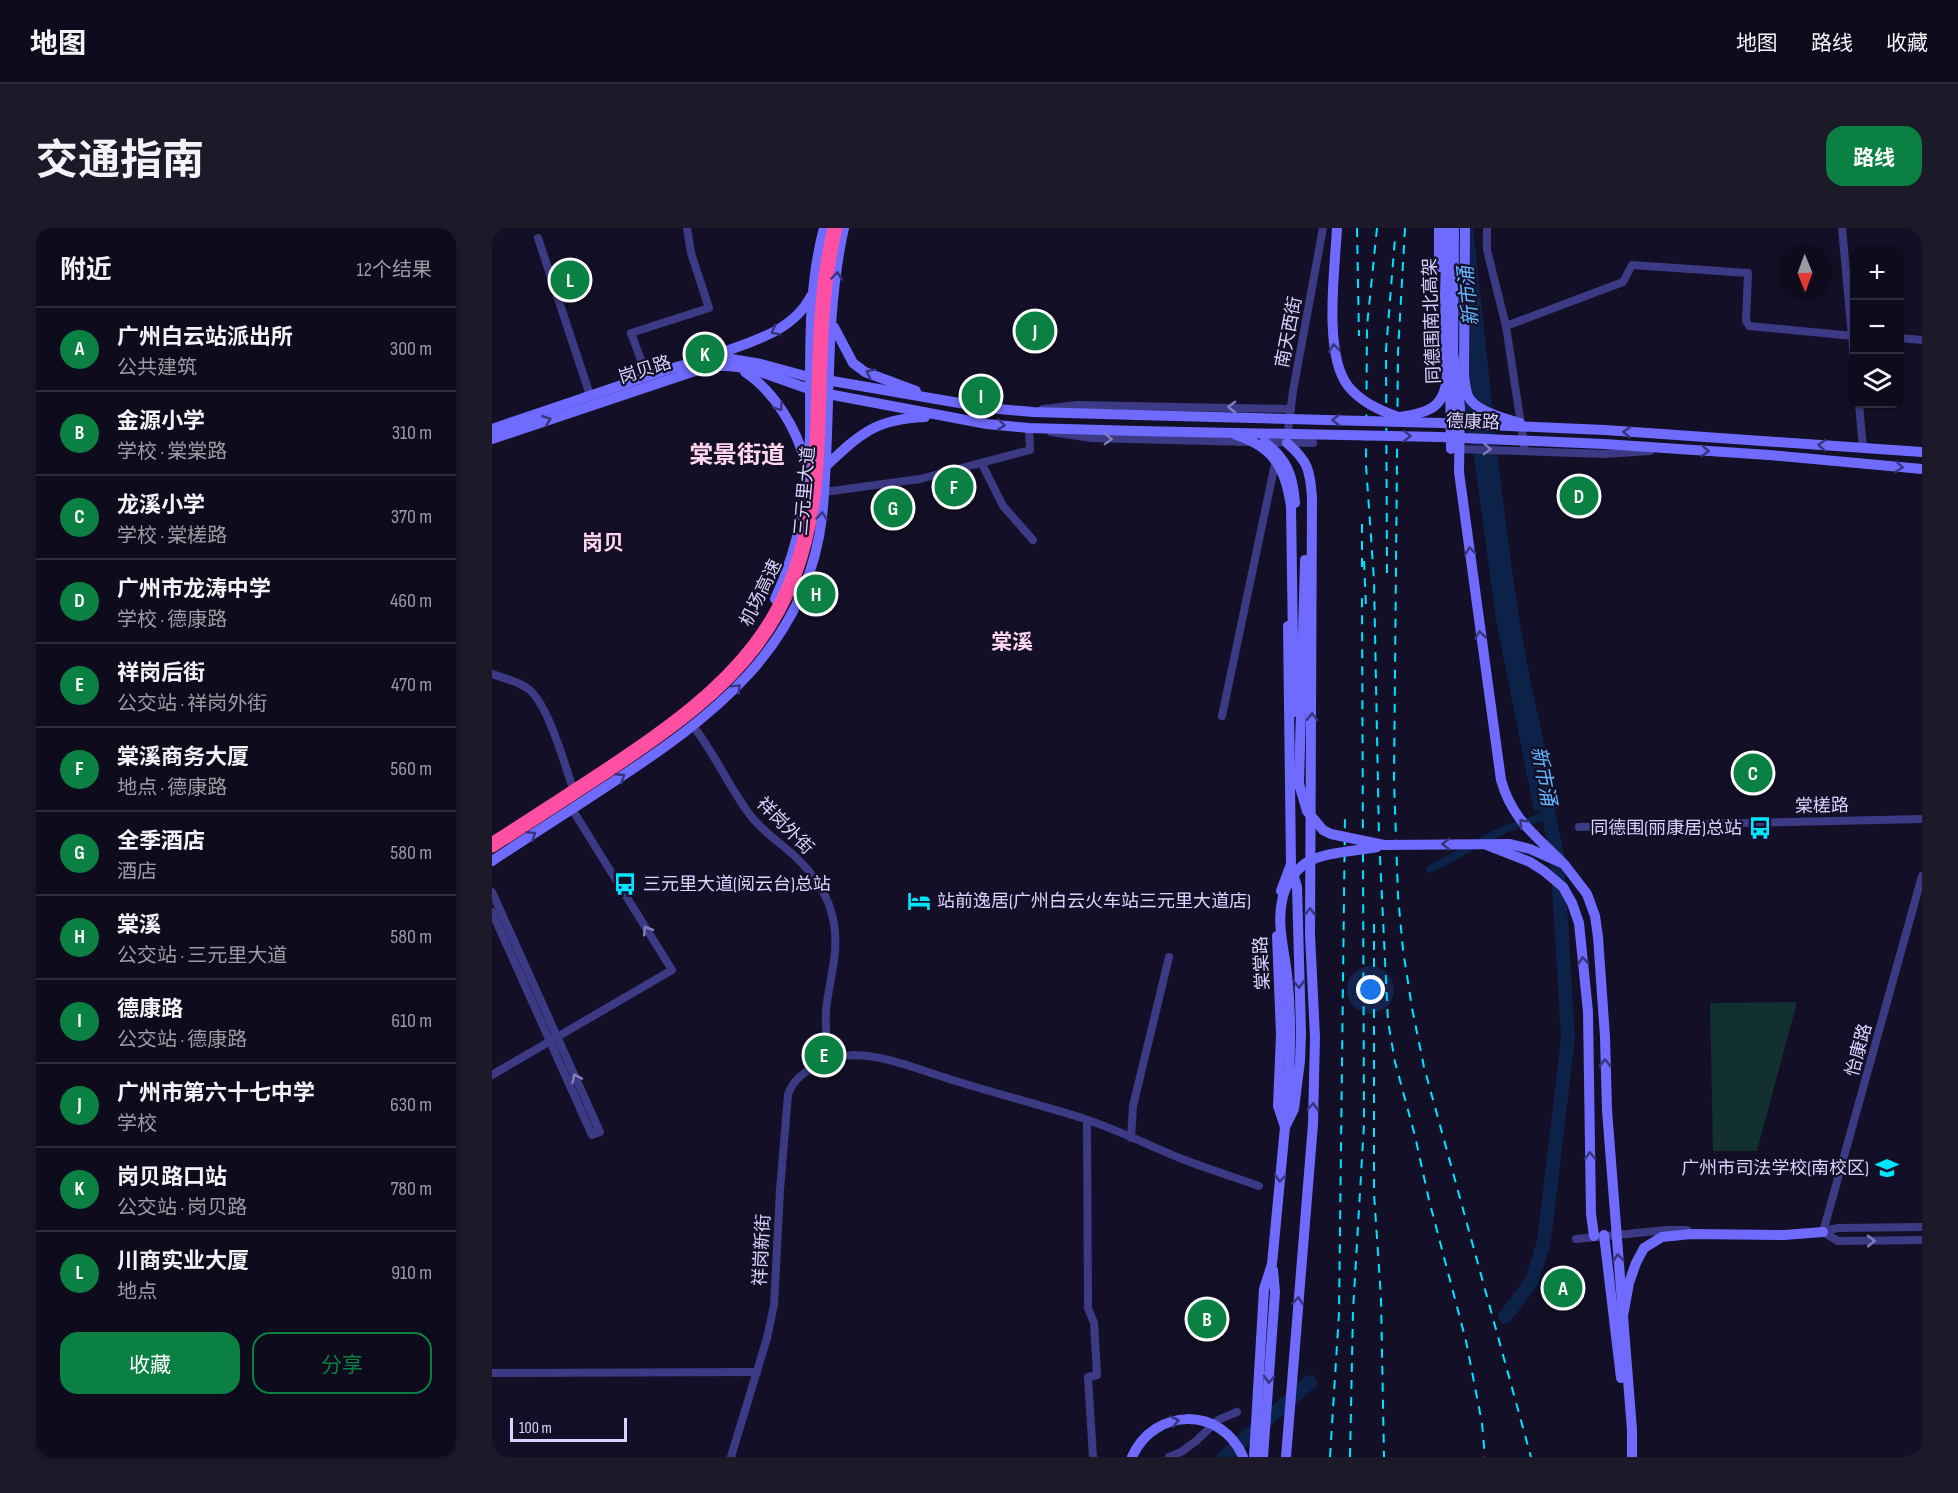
<!DOCTYPE html>
<html lang="zh">
<meta charset="utf-8">
<style>
:root{--surface:#0e0b1c;--page:#1c1929;--text:#f1f3f6;--muted:#9b9ba3;--line:#2e2b3b;--accent:#0b8043}
body{margin:0;font-family:"Sofia Sans Condensed","Noto Sans SC",sans-serif;background:var(--page);color:var(--text)}
.controls{position:absolute;right:18px;top:18px;display:grid;overflow:hidden;border-radius:12px;box-shadow:0 2px 4px #0004}
.controls button{width:54px;height:54px;display:grid;place-items:center;padding:0;border:0;border-bottom:2px solid var(--line);background:var(--surface);color:var(--text);font:30px sans-serif}
.compass{position:absolute;left:1286px;top:18px;width:54px;height:54px;border-radius:50%;background:var(--surface);box-shadow:0 2px 4px #0004;rotate:179deg}
.scale{position:absolute;left:18px;bottom:15px;width:117px;box-sizing:border-box;padding-left:6px;border:3px solid #d9d4ff;border-top:0;font-size:16px;line-height:21px;white-space:nowrap;color:#d9d4ff;-webkit-text-stroke:4px #130f26;paint-order:stroke}
.you{position:absolute;left:879px;top:762px;width:21px;height:21px;margin:-15px;border:4px solid #fff;border-radius:50%;background:#1a73e8;box-shadow:0 0 0 9px #1a73e833}
.badge{display:grid;place-items:center;width:39px;height:39px;border-radius:50%;background:var(--accent);color:#fff;font-size:20px;font-weight:700}
.pin{position:absolute;translate:-50% -50%;border:3px solid #fff;box-shadow:0 2px 6px #0006}
.list{margin:0;padding:0;list-style:none}
h2{display:flex;justify-content:space-between;align-items:center;height:78px;margin:0;padding:0 24px;font-size:26px}
h2 small{font-size:20px;font-weight:400;color:var(--muted)}
.list li{display:grid;grid-template-columns:39px 1fr auto;gap:18px;align-items:center;box-sizing:border-box;height:84px;padding:0 24px;border-top:2px solid var(--line)}
.list b{display:block;font-size:22px;white-space:nowrap}
.list p{margin:0;font-size:20px;white-space:nowrap;color:var(--muted)}
.list em{font-size:20px;font-style:normal;color:var(--muted)}
.actions{display:flex;gap:12px;padding:18px 24px}
.actions a{flex:1;padding:14px 0;border:2px solid var(--accent);border-radius:18px;text-align:center;font-size:21px;color:var(--accent)}
.actions .main{background:var(--accent);color:#fff}
.icon{flex:none;width:33px;height:33px;fill:none;stroke:currentColor;stroke-width:2;stroke-linecap:round;stroke-linejoin:round}
.map{position:relative;flex:none;width:1430px;height:1229px;overflow:hidden;border-radius:18px}
header{display:flex;align-items:center;gap:36px;box-sizing:border-box;height:84px;padding:0 30px;background:var(--surface);border-bottom:2px solid var(--line)}
header strong{font-size:28px}
nav{display:flex;gap:33px;margin-inline-start:auto;font-size:21px}
.intro{display:flex;align-items:center;justify-content:space-between;box-sizing:border-box;height:144px;padding:0 36px}
h1{margin:0;font-size:42px}
.button{padding:15px 27px;border-radius:18px;background:var(--accent);color:#fff;font-size:21px;font-weight:700}
main{display:flex;gap:36px;padding:0 36px}
aside{flex:1;background:var(--surface);border-radius:18px;box-shadow:0 2px 4px #0004}
.map>svg:first-child{display:block}
.green{fill:#12302f}
.water{fill:#0c2248}
.lines{fill:none;stroke-linecap:round;stroke-linejoin:round}
.canal{stroke:#0c2248;stroke-width:8}
.river{stroke:#0c2248;stroke-width:14}
.street{stroke:#3d3a85;stroke-width:8}
.secondary{stroke:#6f6bff;stroke-width:10}
.rail{stroke:#00e5ff;stroke-width:2;stroke-dasharray:9 8;stroke-linecap:butt}
.secondary-bridge{stroke:#6f6bff;stroke-width:10}
.highway-bridge{stroke:#ff4fa3;stroke-width:15}
.oneway{stroke:#38347d}
.oneway2{stroke:#837fbc}
.labels{text-anchor:middle;dominant-baseline:central;stroke-width:4.5;stroke-linejoin:round;paint-order:stroke}
.street-label{font-size:18px;fill:#d9d4ff;stroke:#130f26}
.poi-label{font-size:18px;fill:#d9d4ff;stroke:#130f26;text-anchor:end}
.water-label{font-size:20px;font-style:italic;fill:#62b6ff;stroke:#130f26}
.quarter-label{font-size:21px;font-weight:bold;fill:#ffd6f0;stroke:#130f26}
.district-label{font-size:24px;font-weight:bold;fill:#ffd6f0;stroke:#130f26}
</style>
<header>
<strong>地图</strong>
<nav><a>地图</a><a>路线</a><a>收藏</a></nav>
</header>
<div class="intro"><h1>交通指南</h1><a class="button">路线</a></div>
<main>
<aside>
<h2>附近<small>12个结果</small></h2>
<ul class="list">
<li><span class="badge">A</span><div><b>广州白云站派出所</b><p>公共建筑</p></div><em>300 m</em></li>
<li><span class="badge">B</span><div><b>金源小学</b><p>学校 · 棠棠路</p></div><em>310 m</em></li>
<li><span class="badge">C</span><div><b>龙溪小学</b><p>学校 · 棠槎路</p></div><em>370 m</em></li>
<li><span class="badge">D</span><div><b>广州市龙涛中学</b><p>学校 · 德康路</p></div><em>460 m</em></li>
<li><span class="badge">E</span><div><b>祥岗后街</b><p>公交站 · 祥岗外街</p></div><em>470 m</em></li>
<li><span class="badge">F</span><div><b>棠溪商务大厦</b><p>地点 · 德康路</p></div><em>560 m</em></li>
<li><span class="badge">G</span><div><b>全季酒店</b><p>酒店</p></div><em>580 m</em></li>
<li><span class="badge">H</span><div><b>棠溪</b><p>公交站 · 三元里大道</p></div><em>580 m</em></li>
<li><span class="badge">I</span><div><b>德康路</b><p>公交站 · 德康路</p></div><em>610 m</em></li>
<li><span class="badge">J</span><div><b>广州市第六十七中学</b><p>学校</p></div><em>630 m</em></li>
<li><span class="badge">K</span><div><b>岗贝路口站</b><p>公交站 · 岗贝路</p></div><em>780 m</em></li>
<li><span class="badge">L</span><div><b>川商实业大厦</b><p>地点</p></div><em>910 m</em></li>
</ul>
<div class="actions"><a class="main">收藏</a><a>分享</a></div>
</aside>
<div class="map">
<svg width="1430" height="1229" viewBox="0 0 1430 1229">
<rect width="100%" height="100%" fill="#130f26"/>
<polygon class="green" points="1305,774 1265,923 1221,923 1218,775"/>
<path class="water" d="M 961,0 L 981,0 C 996,130 1007,260 1027,389 C 1037,453 1053,517 1066,581 L 1042,583 L 1004,392 L 982,229 L 970,182 L 960,31 Z"/>
<g class="lines">
<polyline class="canal" points="938,641 1013,601 1057,587"/>
<g class="river">
<polyline points="1013,1089 1040,1053 1052,1013 1076,810 1065,627 1052,565"/>
<polyline points="732,1229 818,1154"/>
</g>
<g class="street">
<polyline points="995,0 995,22 1014,98 1033,223"/>
<polyline points="1350,0 1362,130"/>
<polyline points="46,10 98,167"/>
<polyline points="1014,98 1131,54 1140,37 1256,45 1254,93 1257,98 1362,108"/>
<polyline points="1408,110 1430,112"/>
<polyline points="155,148 139,105 217,80 199,25 195,0"/>
<polyline points="1367,176 1371,220"/>
<polyline points="551,181 586,177 799,181"/>
<polyline points="559,204 600,210 756,214"/>
<polyline points="795,210 801,163 831,0"/>
<polyline points="771,214 821,215"/>
<polyline points="964,221 1113,226 1158,223"/>
<polyline points="490,236 511,278 541,312"/>
<polyline points="332,264 428,251 538,222 537,200 541,200"/>
<path d="M 0,446 C 11,450 25,453 35,460 C 55,473 72,534 80,558"/>
<polyline points="730,488 784,231"/>
<path d="M 201,498 C 223,526 237,559 258,587 C 267,599 279,608 291,618 C 316,638 337,663 342,696 C 347,726 337,753 334,782 C 333,800 335,816 338,832"/>
<polyline points="1087,599 1430,591"/>
<polyline points="0,664 108,904 100,907 0,684"/>
<polyline points="0,847 180,742 80,581"/>
<polyline points="595,892 596,1080 602,1095 605,1147 596,1149 601,1229"/>
<polyline points="639,910 641,878 677,729"/>
<polyline points="1327,1004 1346,1000 1430,999"/>
<polyline points="1331,1004 1430,648"/>
<polyline points="1331,1004 1346,1013 1430,1012"/>
<polyline points="1084,1011 1175,1002 1195,1002"/>
<polyline points="0,1145 265,1144"/>
<path d="M 239,1229 L 275,1110 L 282,1077 L 288,962 L 296,867 C 302,844 339,827 362,827 C 399,828 432,844 467,854 C 509,867 552,878 593,891 C 626,902 658,918 690,931 C 716,941 742,949 767,958"/>
<polyline points="677,1229 689,1224 704,1213 726,1192 745,1184"/>
</g>
<g class="secondary">
<polyline points="947,0 947,39"/>
<path d="M 962,0 L 961,124 L 968,179 L 967,244 L 1009,552 C 1020,591 1042,606 1070,634"/>
<polyline points="342,99 361,135 373,144 424,163"/>
<polyline points="951,105 955,145"/>
<polyline points="954,112 953,67 955,0"/>
<path d="M 223,127 C 258,114 301,104 319,68"/>
<path d="M 253,144 C 282,163 305,201 313,234"/>
<polyline points="958,146 959,221"/>
<polyline points="972,146 973,0"/>
<polyline points="0,201 177,141 210,132 234,130 269,136 317,149 496,180 541,184 645,187"/>
<polyline points="1113,202 1430,224"/>
<path d="M 0,211 L 200,144 C 208,142 218,139 227,138 C 264,136 300,159 336,166 L 495,196 L 537,200 L 646,203"/>
<path d="M 772,214 C 795,230 801,248 803,275"/>
<polyline points="1112,216 1277,227 1430,241"/>
<path d="M 334,238 C 368,206 383,191 433,189"/>
<path d="M 283,371 C 307,320 317,262 318,206 C 319,138 314,67 332,0"/>
<polyline points="995,617 1038,634 1052,643 1071,659 1080,675 1087,695 1096,784 1099,986 1102,1008"/>
<path d="M 0,633 C 39,607 79,582 118,556 C 219,490 315,419 330,289 C 340,194 331,93 352,0"/>
<polyline points="789,663 799,636 796,398"/>
<polyline points="794,893 796,861"/>
<polyline points="793,899 802,881 808,833 809,805 805,659 800,642"/>
<polyline points="1112,1007 1129,1150"/>
<polyline points="762,1229 772,1061 780,1036 793,899 786,878 789,806 785,708"/>
<polyline points="771,1229 783,1064 781,1042"/>
<path d="M 794,1229 L 821,896 L 822,852 L 823,809 L 818,707 L 820,269 C 818,242 816,233 795,215"/>
<polyline points="1140,1229 1140,1202 1131,1088 1137,1055 1144,1035 1152,1020 1170,1009 1199,1006 1292,1007 1331,1004"/>
</g>
<g class="rail">
<polyline points="865,0 867,108"/>
<polyline points="885,0 875,98 874,237 882,352 887,609 896,793 903,834 923,908 937,972 974,1113 990,1195 993,1229"/>
<polyline points="913,0 906,124 902,553 906,668 911,722 920,780 932,839 1039,1229"/>
<polyline points="870,296 870,341"/>
<polyline points="872,333 874,378"/>
<polyline points="895,345 894,122 903,10"/>
<polyline points="882,696 882,965 889,1070 892,1229"/>
<polyline points="838,1229 847,1085 853,587"/>
<polyline points="858,1229 861,1083 872,896 870,368"/>
</g>
<g class="secondary-bridge">
<path d="M 845,0 C 843,40 831,126 856,158 C 869,174 887,182 906,189"/>
<path d="M 972,146 C 973,154 973,163 977,170 C 986,184 1012,190 1028,195"/>
<polyline points="645,187 949,195 1113,202"/>
<path d="M 907,189 C 938,185 954,179 955,145"/>
<polyline points="646,203 948,209 1112,216"/>
<path d="M 744,207 C 782,219 794,241 799,279 L 802,484"/>
<polyline points="813,332 807,556 815,583 831,602 839,606 892,617 1018,616 1038,621 1072,636 1095,666 1103,688 1106,709 1113,809 1115,882 1131,1088"/>
<path d="M 796,861 C 799,823 799,784 795,746 C 792,722 785,696 790,673 C 792,659 802,643 814,635 C 831,624 865,623 885,619"/>
<path d="M 640,1229 C 662,1179 730,1178 751,1229"/>
</g>
<path class="highway-bridge" d="M 0,617 C 42,590 84,563 126,535 C 241,458 310,395 323,249 C 330,166 323,82 343,0"/>
</g>
<defs><path id="oneway-chevron" d="M-2-3.5L2.5 0L-2 3.5" fill="none" stroke-width="1.6" stroke-linecap="round" stroke-linejoin="round" transform="scale(1.5)"/></defs>
<g class="oneway">
<use href="#oneway-chevron" transform="translate(345 48) rotate(-85)"/>
<use href="#oneway-chevron" transform="translate(283 103) rotate(153)"/>
<use href="#oneway-chevron" transform="translate(842 120) rotate(-97)"/>
<use href="#oneway-chevron" transform="translate(378 145) rotate(-153)"/>
<use href="#oneway-chevron" transform="translate(287 179) rotate(56)"/>
<use href="#oneway-chevron" transform="translate(55 192) rotate(-19)"/>
<use href="#oneway-chevron" transform="translate(844 192) rotate(-179)"/>
<use href="#oneway-chevron" transform="translate(509 197) rotate(6)"/>
<use href="#oneway-chevron" transform="translate(1135 204) rotate(-176)"/>
<use href="#oneway-chevron" transform="translate(915 208) rotate(1)"/>
<use href="#oneway-chevron" transform="translate(1330 217) rotate(-176)"/>
<use href="#oneway-chevron" transform="translate(1213 223) rotate(4)"/>
<use href="#oneway-chevron" transform="translate(1407 239) rotate(5)"/>
<use href="#oneway-chevron" transform="translate(330 288) rotate(-84)"/>
<use href="#oneway-chevron" transform="translate(978 323) rotate(-97)"/>
<use href="#oneway-chevron" transform="translate(988 407) rotate(-97)"/>
<use href="#oneway-chevron" transform="translate(245 460) rotate(-45)"/>
<use href="#oneway-chevron" transform="translate(820 489) rotate(-90)"/>
<use href="#oneway-chevron" transform="translate(129 549) rotate(-33)"/>
<use href="#oneway-chevron" transform="translate(1031 595) rotate(-133)"/>
<use href="#oneway-chevron" transform="translate(40 607) rotate(-33)"/>
<use href="#oneway-chevron" transform="translate(954 616) rotate(180)"/>
<use href="#oneway-chevron" transform="translate(818 684) rotate(-89)"/>
<use href="#oneway-chevron" transform="translate(1091 733) rotate(-95)"/>
<use href="#oneway-chevron" transform="translate(807 756) rotate(88)"/>
<use href="#oneway-chevron" transform="translate(1113 835) rotate(-91)"/>
<use href="#oneway-chevron" transform="translate(821 879) rotate(-88)"/>
<use href="#oneway-chevron" transform="translate(1098 928) rotate(-91)"/>
<use href="#oneway-chevron" transform="translate(788 950) rotate(95)"/>
<use href="#oneway-chevron" transform="translate(1126 1030) rotate(-95)"/>
<use href="#oneway-chevron" transform="translate(806 1073) rotate(-85)"/>
<use href="#oneway-chevron" transform="translate(777 1151) rotate(94)"/>
<use href="#oneway-chevron" transform="translate(683 1193) rotate(-13)"/>
</g>
<g class="oneway2">
<use href="#oneway-chevron" transform="translate(740 179) rotate(-179)"/>
<use href="#oneway-chevron" transform="translate(616 211) rotate(2)"/>
<use href="#oneway-chevron" transform="translate(995 221) rotate(2)"/>
<use href="#oneway-chevron" transform="translate(155 702) rotate(-122)"/>
<use href="#oneway-chevron" transform="translate(84 850) rotate(-114)"/>
<use href="#oneway-chevron" transform="translate(1379 1013) rotate(-1)"/>
</g>
<defs>
<g id="bus-bare" transform="scale(1.8)"><path d="M-5-6H5V4H4V6H2V4H-2V6H-4V4H-5ZM-3.5-4V0h7V-4ZM-3.5 1.2v1.5H-2V1.2ZM2 1.2v1.5H3.5V1.2Z" fill="#00e5ff" stroke="#130f26" stroke-width="2.5" paint-order="stroke"/></g>
<g id="hotel-bare" transform="scale(1.8)"><path d="M-6-4.5h1.5V1H6V5H4.5V3h-9V5H-6ZM-4 0a1.8 1.8 0 1 1 3.6 0ZM.5 0V-2.5h3Q6-2.5 6 0Z" fill="#00e5ff" stroke="#130f26" stroke-width="2.5" paint-order="stroke"/></g>
<g id="school-bare" transform="scale(1.8)"><path d="M0-5L7-2L0 1L-7-2ZM-4 1L0 2.5L4 1V4Q0 6-4 4Z" fill="#00e5ff" stroke="#130f26" stroke-width="2.5" paint-order="stroke"/></g>
</defs>
<g fill-rule="evenodd">
<use href="#bus-bare" x="1268" y="600"/>
<use href="#bus-bare" x="133" y="656"/>
<use href="#hotel-bare" x="427" y="673"/>
<use href="#school-bare" x="1395" y="940"/>
</g>
<g class="labels">
<g class="street-label">
<text transform="translate(940 93) rotate(-92)">同德围南北高架</text>
<text transform="translate(797 104) rotate(-79)">南天西街</text>
<text transform="translate(153 142) rotate(-18)">岗贝路</text>
<text transform="translate(981 194) rotate(2)">德康路</text>
<text transform="translate(313 263) rotate(-85)">三元里大道</text>
<text transform="translate(269 365) rotate(-64)">机场高速</text>
<text transform="translate(1330 578) rotate(-1)">棠槎路</text>
<text transform="translate(293 598) rotate(45)">祥岗外街</text>
<text transform="translate(770 735) rotate(-93)">棠棠路</text>
<text transform="translate(1367 822) rotate(-75)">怡康路</text>
<text transform="translate(270 1022) rotate(-87)">祥岗新街</text>
</g>
<g class="poi-label">
<text x="1250" y="600">同德围(丽康居)总站</text>
<text x="151" y="656" text-anchor="start">三元里大道(阅云台)总站</text>
<text x="445" y="673" text-anchor="start">站前逸居(广州白云火车站三元里大道店)</text>
<text x="1377" y="940">广州市司法学校(南校区)</text>
</g>
<g class="water-label">
<text transform="translate(977 68) rotate(-96)">新市涌</text>
<text transform="translate(1051 548) rotate(79)">新市涌</text>
</g>
<g class="quarter-label">
<text x="111" y="315">岗贝</text>
<text x="520" y="414">棠溪</text>
</g>
<g class="district-label">
<text x="245" y="227">棠景街道</text>
</g>
</g>
</svg>
<div class="controls">
<button>+</button>
<button>−</button>
<button><svg class="icon" aria-label="layers" viewBox="0 0 24 24"><path d="M12 4l9 5-9 5-9-5zM3 14l9 5 9-5"/></svg></button>
</div>
<svg class="compass" viewBox="-18 -18 36 36"><path d="M0-13l5 13h-10z" fill="#e53935"/><path d="M0 13l5-13h-10z" fill="#9b9ba3"/></svg>
<div class="scale">100 m</div>
<div class="you"></div>
<div class="pin badge" style="left:1071px;top:1060px">A</div>
<div class="pin badge" style="left:715px;top:1091px">B</div>
<div class="pin badge" style="left:1261px;top:545px">C</div>
<div class="pin badge" style="left:1087px;top:268px">D</div>
<div class="pin badge" style="left:332px;top:827px">E</div>
<div class="pin badge" style="left:462px;top:259px">F</div>
<div class="pin badge" style="left:401px;top:280px">G</div>
<div class="pin badge" style="left:324px;top:366px">H</div>
<div class="pin badge" style="left:489px;top:168px">I</div>
<div class="pin badge" style="left:543px;top:103px">J</div>
<div class="pin badge" style="left:213px;top:126px">K</div>
<div class="pin badge" style="left:78px;top:52px">L</div>
</div>
</main>
